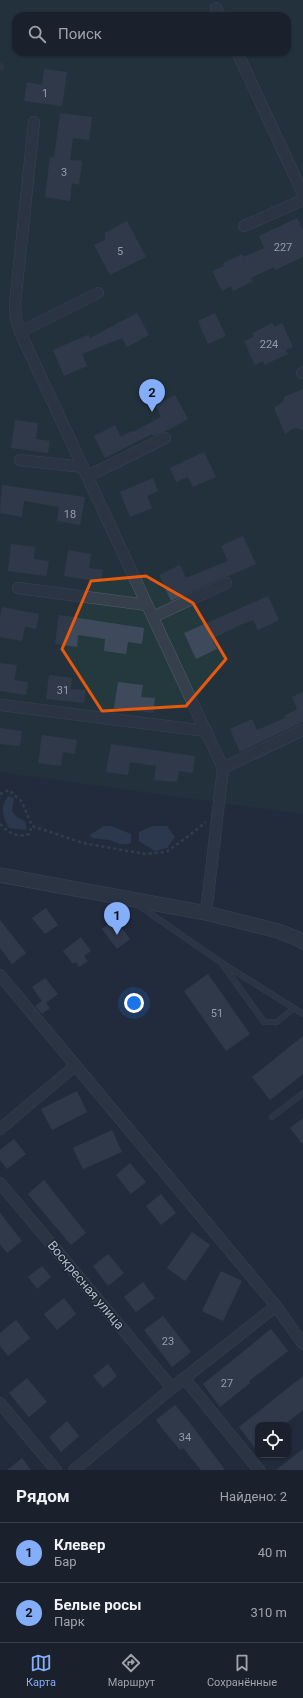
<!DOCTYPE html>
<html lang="ru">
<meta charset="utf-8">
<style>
:root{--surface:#1a212d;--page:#272e39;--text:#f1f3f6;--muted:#9fa3aa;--line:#383e49;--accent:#85aefa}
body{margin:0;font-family:Roboto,sans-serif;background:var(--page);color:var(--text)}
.controls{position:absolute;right:12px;bottom:12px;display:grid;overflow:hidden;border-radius:8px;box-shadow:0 1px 3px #0004}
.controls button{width:36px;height:36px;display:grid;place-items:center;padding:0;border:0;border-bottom:1px solid var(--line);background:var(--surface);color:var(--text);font:20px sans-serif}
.you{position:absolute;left:134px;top:1003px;width:14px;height:14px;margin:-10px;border:3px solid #fff;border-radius:50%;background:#1a73e8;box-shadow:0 0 0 6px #1a73e833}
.badge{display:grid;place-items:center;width:26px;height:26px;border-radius:50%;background:var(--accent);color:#111;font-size:13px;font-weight:700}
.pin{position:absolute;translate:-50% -33px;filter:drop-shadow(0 1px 2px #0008)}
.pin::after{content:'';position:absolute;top:21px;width:14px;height:12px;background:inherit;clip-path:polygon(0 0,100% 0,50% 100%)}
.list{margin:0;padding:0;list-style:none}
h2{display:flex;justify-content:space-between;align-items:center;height:52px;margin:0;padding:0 16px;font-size:17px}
h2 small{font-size:13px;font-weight:400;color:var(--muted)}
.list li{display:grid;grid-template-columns:26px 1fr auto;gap:12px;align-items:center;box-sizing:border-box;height:60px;padding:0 16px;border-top:1px solid var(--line)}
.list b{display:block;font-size:15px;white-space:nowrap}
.list p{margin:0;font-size:13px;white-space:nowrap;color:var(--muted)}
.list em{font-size:13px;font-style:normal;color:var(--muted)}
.icon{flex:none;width:22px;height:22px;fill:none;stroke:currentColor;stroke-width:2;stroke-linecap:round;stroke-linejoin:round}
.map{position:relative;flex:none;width:303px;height:1470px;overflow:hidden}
.search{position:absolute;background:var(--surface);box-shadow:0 1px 3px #0004;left:12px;right:12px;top:12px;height:44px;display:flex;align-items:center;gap:10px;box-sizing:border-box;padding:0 14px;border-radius:12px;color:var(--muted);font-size:15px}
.sheet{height:172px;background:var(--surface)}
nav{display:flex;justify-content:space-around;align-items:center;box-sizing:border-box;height:56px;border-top:1px solid var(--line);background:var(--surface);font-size:11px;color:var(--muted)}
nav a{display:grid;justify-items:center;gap:2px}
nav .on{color:var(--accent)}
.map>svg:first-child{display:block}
.green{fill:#24393d;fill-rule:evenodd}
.water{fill:#354764}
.building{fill:#3e4a5b}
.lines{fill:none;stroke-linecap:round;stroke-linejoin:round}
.service-casing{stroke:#545c6a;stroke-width:6}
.minor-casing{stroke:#545c6a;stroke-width:12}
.tertiary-casing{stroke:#545c6a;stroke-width:15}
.path{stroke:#3f5557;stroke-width:2.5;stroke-dasharray:3 3;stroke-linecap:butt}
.service{stroke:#363f4c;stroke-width:5.5}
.minor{stroke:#363f4c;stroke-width:11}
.tertiary{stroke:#363f4c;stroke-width:14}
.marked{fill:none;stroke:#e8590c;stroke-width:3;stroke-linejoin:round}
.labels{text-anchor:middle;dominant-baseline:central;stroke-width:3;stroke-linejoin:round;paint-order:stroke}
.number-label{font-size:11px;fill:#949dad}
.street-label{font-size:13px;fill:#b1b9c8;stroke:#1b2431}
</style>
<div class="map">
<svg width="303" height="1470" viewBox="0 0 303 1470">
<rect width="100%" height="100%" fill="#222c3c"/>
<path class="green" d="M 0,0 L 303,0 L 303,814 L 0,772 ZM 16,16 L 287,16 L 287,52 L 16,52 Z"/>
<g class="water">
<path d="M 9,796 L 14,798 L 12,811 L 17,817 L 25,821 L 27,830 L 9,828 C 2,816 0,804 9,796 Z"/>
<path d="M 104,826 L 111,826 L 131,834 L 131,843 C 120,846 119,843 109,840 C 103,839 97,839 92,838 L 90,835 Z"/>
<polygon points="153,826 167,826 175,837 167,848 155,851 139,841 139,832"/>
</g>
<g class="building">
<polygon points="44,69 67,72 62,106 24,101 27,82 42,85"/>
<polygon points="60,113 92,117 89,140 73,138 70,160 82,161 79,185 72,183 70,201 45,197 50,157 54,158"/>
<polygon points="297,218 303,230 303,257 275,270 274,267 251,278 253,281 233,291 231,286 222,291 212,271 224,266 223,263 242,254 243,257 264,248 259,236"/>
<polygon points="127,221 146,257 110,275 94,245 105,240 105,233"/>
<polygon points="137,313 149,335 127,347 122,338 82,354 87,366 64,376 53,350 88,335 90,338"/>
<polygon points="215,313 226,336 208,344 198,321"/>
<polygon points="272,323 275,327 282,323 293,347 286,350 288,354 264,365 263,361 255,365 244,341 253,337 253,333"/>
<polygon points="303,389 303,430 294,428 285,434 274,408 284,401 284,397"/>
<polygon points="175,395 188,419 166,431 153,436 152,434 105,458 94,436 115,425 121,437 132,431 133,432 161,417 155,405"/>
<polygon points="15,420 38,423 36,439 50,441 48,453 11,448"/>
<polygon points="204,452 216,477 193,487 188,477 176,482 170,468"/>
<polygon points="153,478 158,491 147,496 152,508 130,517 120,492"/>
<polygon points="2,485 85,497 80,525 57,521 59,507 24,501 22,517 0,513"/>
<polygon points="243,536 256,564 228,576 223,577 171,601 159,575 180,565 186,578 228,561 221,546"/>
<polygon points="11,544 35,547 34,559 49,561 46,576 8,571"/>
<polygon points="68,550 91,554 89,568 103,570 101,582 64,576"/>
<polygon points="268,596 279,620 258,630 253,620 240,625 212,639 217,649 196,659 184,633"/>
<polygon points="2,607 39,614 36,629 25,627 22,641 0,637 0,619"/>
<polygon points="59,615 144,628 142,644 128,642 126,654 104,651 105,639 78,635 77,647 55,644"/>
<polygon points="0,663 17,665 14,680 28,682 26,695 0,691"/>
<polygon points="49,675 72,678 71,689 86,690 84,703 46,699"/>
<polygon points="118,682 143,685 141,697 155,698 153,713 114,708"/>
<polygon points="303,692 303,722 240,752 230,729 252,719 257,730 285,718 284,716 297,709 292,697"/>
<polygon points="0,728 22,731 20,746 0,744"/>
<polygon points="42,735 77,740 75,754 63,752 61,766 38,763"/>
<polygon points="111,744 195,756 193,773 179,771 177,782 154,780 156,766 130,762 128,775 106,772"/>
<polygon points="46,908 58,925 45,934 32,918"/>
<polygon points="115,919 130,939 117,949 102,929"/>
<polygon points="0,920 26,953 12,964 0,948"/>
<polygon points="81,937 91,951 84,956 88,961 79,967 76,962 73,964 63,951"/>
<polygon points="208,974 250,1034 226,1051 184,991"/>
<polygon points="45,978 58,994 46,1003 50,1008 42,1014 35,1006 42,1001 32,987"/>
<polygon points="303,1036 303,1074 270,1100 252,1077"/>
<polygon points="77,1091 87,1112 52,1130 41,1109"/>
<polygon points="303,1118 303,1145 290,1128"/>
<polygon points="112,1130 122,1152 83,1169 73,1148"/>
<polygon points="14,1139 26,1154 7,1169 0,1160 0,1150"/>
<polygon points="130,1163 146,1182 131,1194 116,1175"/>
<polygon points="44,1180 86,1233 71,1245 28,1194"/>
<polygon points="161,1194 176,1213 161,1225 146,1206"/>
<polygon points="0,1213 22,1241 7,1253 0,1244"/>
<polygon points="192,1232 210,1245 185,1281 167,1268"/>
<polygon points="108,1254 124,1273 108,1286 93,1266"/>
<polygon points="42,1266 51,1277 37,1289 28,1277"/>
<polygon points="221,1271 242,1281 223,1321 202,1311"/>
<polygon points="143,1282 155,1298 136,1312 124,1297"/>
<polygon points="64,1298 76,1314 57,1330 44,1314"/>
<polygon points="163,1316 191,1352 172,1367 144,1330"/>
<polygon points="16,1320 30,1338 8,1356 0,1346 0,1333"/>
<polygon points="271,1329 288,1351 249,1381 250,1383 220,1407 203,1384"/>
<polygon points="108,1364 117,1376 103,1388 93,1376"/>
<polygon points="303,1376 303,1410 284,1425 258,1425 258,1452 239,1427"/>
<polygon points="27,1378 47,1402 29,1417 9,1393"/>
<polygon points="175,1405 190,1423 225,1470 201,1470 183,1448 180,1450 165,1432 156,1420"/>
<polygon points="67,1421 79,1436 61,1452 49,1437"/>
<polygon points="303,1449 303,1470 276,1470"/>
<polygon points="22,1458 31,1470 7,1470"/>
</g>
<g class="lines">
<g class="service-casing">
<g id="service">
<polyline points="0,66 1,67"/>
<polyline points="138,905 222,963 303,1014"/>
<polyline points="223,965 264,1022 277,1022 294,1008"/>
<polyline points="272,1117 303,1093"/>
</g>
</g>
<g class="minor-casing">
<g id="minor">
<polyline points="216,8 220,16"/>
<polyline points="237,52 303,194"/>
<polyline points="34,122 15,304 16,319 20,332 223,768 206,913"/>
<polyline points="244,226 303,200"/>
<polyline points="20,332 98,293"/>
<polyline points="302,373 303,372"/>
<polyline points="20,460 83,467"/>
<polyline points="88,476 165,438"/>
<polyline points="18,588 147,605"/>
<polyline points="153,617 226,583"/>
<polyline points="1,705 206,731"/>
<polyline points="223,768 303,730"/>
<polyline points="0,975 276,1306 303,1344"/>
<polyline points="0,1129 75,1066"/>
<polyline points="0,1183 172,1388"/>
<polyline points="185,1379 259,1470"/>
<polyline points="0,1403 56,1470"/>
<polyline points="74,1470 172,1388 276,1306"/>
</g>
</g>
<g class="tertiary-casing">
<polyline id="tertiary" points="0,875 206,913 278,931 296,938 303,942"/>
</g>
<g class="path">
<polyline points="0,794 9,790 22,802 32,826 83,843 145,854 166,852 187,837 206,822"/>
<path d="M 0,824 C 9,833 17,838 29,834 L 32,826"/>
</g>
<use href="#service" class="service"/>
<use href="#minor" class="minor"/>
<use href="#tertiary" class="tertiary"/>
</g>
<path d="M0 0H303V1470H0ZM 146,576 L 193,603 L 226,659 L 186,706 L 102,711 L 62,649 L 91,581 Z" fill="#222c3c" fill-opacity=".55" fill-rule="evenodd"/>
<path class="marked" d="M 146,576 L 193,603 L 226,659 L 186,706 L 102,711 L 62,649 L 91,581 Z"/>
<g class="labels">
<g class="number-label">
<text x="45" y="93">1</text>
<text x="64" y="172">3</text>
<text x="283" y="247">227</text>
<text x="120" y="251">5</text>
<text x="269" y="344">224</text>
<text x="70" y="514">18</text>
<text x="63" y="690">31</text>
<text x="217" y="1013">51</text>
<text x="168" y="1341">23</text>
<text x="227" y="1383">27</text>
<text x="185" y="1437">34</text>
</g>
<g class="street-label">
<text transform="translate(86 1285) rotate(50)">Воскресная улица</text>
</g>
</g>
</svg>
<div class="controls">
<button><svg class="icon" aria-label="locate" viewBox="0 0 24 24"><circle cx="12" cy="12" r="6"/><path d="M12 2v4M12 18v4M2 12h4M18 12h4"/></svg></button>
</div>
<div class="you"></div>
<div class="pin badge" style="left:117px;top:935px">1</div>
<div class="pin badge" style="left:152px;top:412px">2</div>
<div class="search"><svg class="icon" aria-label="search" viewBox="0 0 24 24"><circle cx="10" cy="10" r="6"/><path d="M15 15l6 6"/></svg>Поиск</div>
</div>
<section class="sheet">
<h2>Рядом<small>Найдено: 2</small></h2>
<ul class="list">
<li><span class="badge">1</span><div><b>Клевер</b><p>Бар</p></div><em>40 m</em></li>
<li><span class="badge">2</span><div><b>Белые росы</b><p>Парк</p></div><em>310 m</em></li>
</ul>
</section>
<nav>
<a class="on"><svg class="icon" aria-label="map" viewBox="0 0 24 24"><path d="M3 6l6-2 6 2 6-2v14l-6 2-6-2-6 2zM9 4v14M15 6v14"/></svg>Карта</a>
<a><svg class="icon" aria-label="directions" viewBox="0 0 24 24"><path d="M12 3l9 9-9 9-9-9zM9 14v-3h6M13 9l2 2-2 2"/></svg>Маршрут</a>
<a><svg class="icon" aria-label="saved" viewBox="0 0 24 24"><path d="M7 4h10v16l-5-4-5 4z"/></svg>Сохранённые</a>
</nav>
